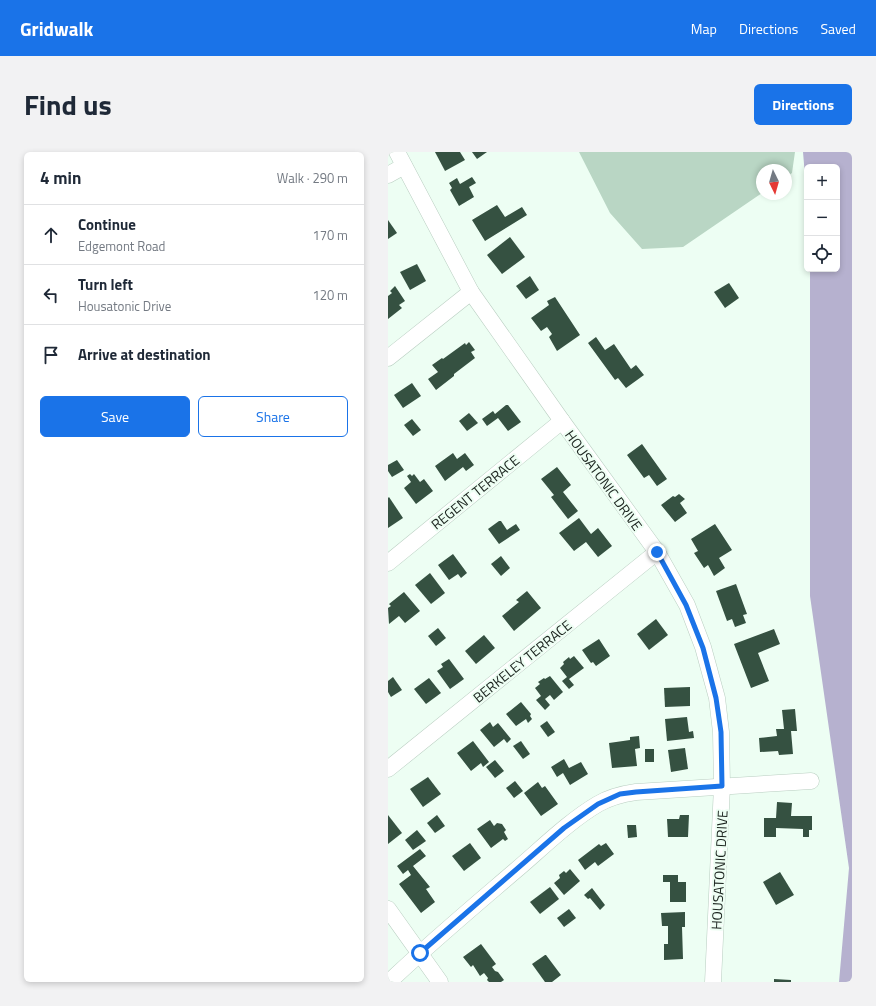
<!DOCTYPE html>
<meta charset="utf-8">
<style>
:root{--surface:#fff;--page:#f2f2f3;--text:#1f2937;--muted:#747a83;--line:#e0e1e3;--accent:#1a73e8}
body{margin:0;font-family:"Titillium Web",sans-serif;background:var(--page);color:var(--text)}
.controls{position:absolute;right:12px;top:12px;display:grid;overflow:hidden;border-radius:6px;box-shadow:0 2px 6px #0003}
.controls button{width:36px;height:36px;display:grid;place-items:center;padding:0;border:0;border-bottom:1px solid var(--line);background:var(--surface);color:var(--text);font:20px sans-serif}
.compass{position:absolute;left:368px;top:12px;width:36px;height:36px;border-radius:50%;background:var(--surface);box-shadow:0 2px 6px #0003;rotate:175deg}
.stop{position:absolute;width:12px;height:12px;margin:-9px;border:3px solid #1a73e8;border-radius:50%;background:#fff}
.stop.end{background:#1a73e8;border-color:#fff;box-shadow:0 1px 4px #0008}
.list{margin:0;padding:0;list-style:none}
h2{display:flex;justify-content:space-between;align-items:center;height:52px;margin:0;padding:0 16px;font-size:17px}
h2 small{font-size:13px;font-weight:400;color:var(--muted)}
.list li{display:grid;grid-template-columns:26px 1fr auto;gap:12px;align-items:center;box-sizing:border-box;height:60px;padding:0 16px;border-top:1px solid var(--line)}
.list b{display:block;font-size:15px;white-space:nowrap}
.list p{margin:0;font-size:13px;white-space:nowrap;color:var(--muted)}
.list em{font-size:13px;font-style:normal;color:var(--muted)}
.actions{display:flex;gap:8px;padding:12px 16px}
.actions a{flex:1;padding:9px 0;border:1px solid var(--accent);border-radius:6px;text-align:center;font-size:14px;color:var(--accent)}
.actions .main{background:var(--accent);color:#fff}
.icon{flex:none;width:22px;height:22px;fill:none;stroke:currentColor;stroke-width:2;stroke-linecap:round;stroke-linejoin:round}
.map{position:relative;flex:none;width:464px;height:830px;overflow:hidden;border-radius:6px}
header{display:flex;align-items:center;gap:24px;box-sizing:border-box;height:56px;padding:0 20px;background:var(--accent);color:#fff}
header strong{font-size:19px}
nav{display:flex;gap:22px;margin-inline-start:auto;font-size:14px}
.intro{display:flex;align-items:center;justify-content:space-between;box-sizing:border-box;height:96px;padding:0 24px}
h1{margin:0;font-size:28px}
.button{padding:10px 18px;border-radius:6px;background:var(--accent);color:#fff;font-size:14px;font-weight:700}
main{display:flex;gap:24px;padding:0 24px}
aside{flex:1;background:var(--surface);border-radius:6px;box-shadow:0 2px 6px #0003}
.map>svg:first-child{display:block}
.green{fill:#b9d6c4}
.water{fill:#b6b1cf}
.building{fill:#355141}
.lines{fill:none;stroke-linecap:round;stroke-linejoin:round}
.minor-casing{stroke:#b9cec1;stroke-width:17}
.minor{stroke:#fff;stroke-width:16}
.route{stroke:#1a73e8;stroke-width:5}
.labels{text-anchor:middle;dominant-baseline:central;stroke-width:4;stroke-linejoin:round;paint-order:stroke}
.street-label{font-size:14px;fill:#1b231e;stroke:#edfef3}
</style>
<header>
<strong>Gridwalk</strong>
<nav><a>Map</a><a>Directions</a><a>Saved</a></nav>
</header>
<div class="intro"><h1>Find us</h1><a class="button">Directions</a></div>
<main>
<aside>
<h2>4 min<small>Walk · 290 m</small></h2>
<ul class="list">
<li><svg class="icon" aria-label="ahead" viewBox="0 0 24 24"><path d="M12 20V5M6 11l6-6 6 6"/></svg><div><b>Continue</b><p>Edgemont Road</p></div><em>170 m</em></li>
<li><svg class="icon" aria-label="left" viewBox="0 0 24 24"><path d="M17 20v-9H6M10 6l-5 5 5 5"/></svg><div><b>Turn left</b><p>Housatonic Drive</p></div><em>120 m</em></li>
<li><svg class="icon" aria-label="arrive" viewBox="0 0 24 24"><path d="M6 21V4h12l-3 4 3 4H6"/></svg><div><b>Arrive at destination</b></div></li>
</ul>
<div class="actions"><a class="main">Save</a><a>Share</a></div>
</aside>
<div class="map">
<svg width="464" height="830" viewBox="0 0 464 830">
<rect width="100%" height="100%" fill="#edfef3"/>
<polygon class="green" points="191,0 407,0 404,21 398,25 398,18 374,18 374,41 295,95 254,97 222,61"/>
<polygon class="water" points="415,0 464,0 464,830 451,830 461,716 422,444 422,117 449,117 449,15 419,15 419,48"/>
<g class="building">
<polygon points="47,0 72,0 77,8 57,19"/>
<polygon points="84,0 99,0 89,7"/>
<polygon points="84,25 88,31 81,35 86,45 71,54 62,38 64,36 61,31 69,26 72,32"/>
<polygon points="109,53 117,65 134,55 139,63 97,89 84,68"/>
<polygon points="0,68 9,81 0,87"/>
<polygon points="122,85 137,105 114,122 99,103"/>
<polygon points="29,112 38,129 22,138 12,120"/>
<polygon points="142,124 151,138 138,147 128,134"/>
<polygon points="341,131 351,146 337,156 326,140"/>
<polygon points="7,134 17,149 11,153 14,156 0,167 0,144 4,141 2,139"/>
<polygon points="167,145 192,183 169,199 161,185 164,182 159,175 153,179 143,166 161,153 159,149"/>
<polygon points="208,185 217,198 226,192 243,217 248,213 256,223 238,236 230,226 227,228 200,191"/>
<polygon points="81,190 87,198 83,200 87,206 66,222 66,224 48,238 40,227 50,220 44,213 54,206 55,207 77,191 78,193"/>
<polygon points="24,231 33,244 15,256 6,243"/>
<polygon points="118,253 120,253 133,270 120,279 110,266 99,274 94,267 105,259 107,262"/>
<polygon points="81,261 90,271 79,279 71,269"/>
<polygon points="24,267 33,278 25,284 16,273"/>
<polygon points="254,292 279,327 269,334 261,323 256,326 239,303"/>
<polygon points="65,301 69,307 77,301 86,313 78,319 75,315 57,329 47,314"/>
<polygon points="9,308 16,318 4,325 0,319 0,313"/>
<polygon points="169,315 183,333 175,340 190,359 180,367 163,345 166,343 153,327"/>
<polygon points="22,322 24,324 26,322 32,330 36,327 45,339 28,352 16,336 23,330 19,324"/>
<polygon points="291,342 297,347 292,351 299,361 287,370 273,353 285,344 287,345"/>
<polygon points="1,345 15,366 0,376 0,346"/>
<polygon points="191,366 203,382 210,376 224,394 210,405 198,390 186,399 171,381"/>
<polygon points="111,369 113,369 119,378 128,372 132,378 111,392 100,377"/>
<polygon points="327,372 344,398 331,406 337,416 326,424 320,413 316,416 306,401 310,399 303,387"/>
<polygon points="65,402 79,421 73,426 70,422 61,428 50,413"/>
<polygon points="113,404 122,416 113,424 103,412"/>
<polygon points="42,421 57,441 43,452 27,433"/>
<polygon points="348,432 359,462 355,463 358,471 347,475 344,467 339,469 328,439"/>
<polygon points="139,439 153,456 126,479 114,464 131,450 128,448"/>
<polygon points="16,440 32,459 17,471 11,464 1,472 0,456 3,454 1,452"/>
<polygon points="268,467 280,483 261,498 249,482"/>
<polygon points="50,476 58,486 48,494 40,484"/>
<polygon points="386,477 392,492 370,501 381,529 363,536 346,492"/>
<polygon points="96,483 107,496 88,512 77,499"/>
<polygon points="211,487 222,504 208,514 205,510 203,511 194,498"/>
<polygon points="186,504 196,516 181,527 186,533 181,537 174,529 179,525 172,516 176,512 175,510 181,505 182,507"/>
<polygon points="61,507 76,527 62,537 49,519 55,515 53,512"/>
<polygon points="162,524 175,540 166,548 162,543 157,547 162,553 157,558 148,548 153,544 147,536 152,532 150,530 156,526 157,527"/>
<polygon points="5,525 14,538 3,545 0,540 0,529"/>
<polygon points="41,526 53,541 38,552 26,537"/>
<polygon points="302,535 302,554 277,555 276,536"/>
<polygon points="133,550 143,562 142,564 144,567 140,571 138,567 128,574 118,562"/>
<polygon points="407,557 409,579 403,579 405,602 391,603 390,599 372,600 371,586 389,584 388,577 396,577 394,558"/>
<polygon points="299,565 301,580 305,579 306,586 279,589 277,567"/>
<polygon points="159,569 167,580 160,585 152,574"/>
<polygon points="102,570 105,575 110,571 123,587 119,591 116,587 106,595 92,578"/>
<polygon points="251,584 252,596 247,597 249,614 224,616 221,591 242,588 242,585"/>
<polygon points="85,589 101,610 95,615 93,611 83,619 69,601"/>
<polygon points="133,589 142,602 135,607 125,594"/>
<polygon points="297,596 300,617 283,620 280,598"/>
<rect x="257" y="597" width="9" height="13"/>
<polygon points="176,607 181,616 193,610 200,622 182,633 175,621 169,625 163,615"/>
<polygon points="107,608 116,619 107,626 98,615"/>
<polygon points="40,625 53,642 35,655 22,637"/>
<polygon points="127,629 135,639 126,646 118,636"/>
<polygon points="150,630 154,636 157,634 170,652 153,664 136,641"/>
<polygon points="389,650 404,651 403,664 424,664 424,678 421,678 421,685 415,685 415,677 388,676 388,685 376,685 376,666 388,666"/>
<polygon points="0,663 14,681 0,692"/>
<polygon points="49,663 57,674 47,681 39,671"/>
<polygon points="292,663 301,663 300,685 280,685 279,667 291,667"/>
<polygon points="102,668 106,674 109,671 114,672 118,678 116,680 120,687 117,689 115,687 103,696 89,677"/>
<polygon points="239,673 248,673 249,685 240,686"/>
<polygon points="29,678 38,689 25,698 17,688"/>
<polygon points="82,691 93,706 76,719 64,704"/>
<polygon points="218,691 226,702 210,714 207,710 197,718 190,708 211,692 213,694"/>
<polygon points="32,697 38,704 25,714 42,735 38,737 47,750 33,761 11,732 23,723 20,718 15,722 9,714"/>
<polygon points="182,717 192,729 176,743 166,731 172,726 171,723 176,719 178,721"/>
<polygon points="392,720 406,743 388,753 375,730"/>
<polygon points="275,723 290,723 290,730 298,730 298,750 282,750 282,730 275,730"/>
<polygon points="162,735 171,747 152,762 142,750"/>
<polygon points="204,736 217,753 212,758 202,746 200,747 196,743"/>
<polygon points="181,757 188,766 176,775 169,766"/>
<polygon points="297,760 297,775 294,775 295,807 276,808 276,792 280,792 280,774 274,774 273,761"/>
<polygon points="93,792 108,812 104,815 107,819 110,820 116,828 113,830 101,830 99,828 100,826 96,821 92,824 85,813 83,815 75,805"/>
<polygon points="157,803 158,803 173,823 164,830 157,830 144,812"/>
<polygon points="386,827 403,828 403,830 386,830"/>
</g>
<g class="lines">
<g class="minor-casing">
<g id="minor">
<polyline points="9,0 83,140 174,269 269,400 299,453 315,495 329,546 333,580 334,634 325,830"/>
<polyline points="0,23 16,14"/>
<polyline points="0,206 83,140"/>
<polyline points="0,411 174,269"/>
<polyline points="0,617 269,400"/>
<polyline points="0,757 52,830"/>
<path d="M 1,830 C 42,791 85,755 127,719 C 153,697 181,669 210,652 C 222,645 234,642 248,640 L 423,629"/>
</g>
</g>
<use href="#minor" class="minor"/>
</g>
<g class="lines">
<polyline class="route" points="32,801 176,676 210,652 232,642 248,640 334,634 333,580 328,546 315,496 298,453 269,400"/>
</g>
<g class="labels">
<g class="street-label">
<text transform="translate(216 328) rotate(54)">HOUSATONIC DRIVE</text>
<text transform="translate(87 340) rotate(-39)">REGENT TERRACE</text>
<text transform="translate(134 509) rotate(-39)">BERKELEY TERRACE</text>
<text transform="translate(331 718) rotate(-87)">HOUSATONIC DRIVE</text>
</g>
</g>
</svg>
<div class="controls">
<button>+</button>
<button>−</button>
<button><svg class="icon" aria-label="locate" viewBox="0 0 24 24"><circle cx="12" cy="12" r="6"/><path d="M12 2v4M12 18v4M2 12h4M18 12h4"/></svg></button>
</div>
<svg class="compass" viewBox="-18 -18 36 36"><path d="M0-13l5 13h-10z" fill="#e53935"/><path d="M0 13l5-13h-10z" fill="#747a83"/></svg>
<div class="stop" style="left:32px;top:801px"></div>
<div class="stop end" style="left:269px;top:400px"></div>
</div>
</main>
